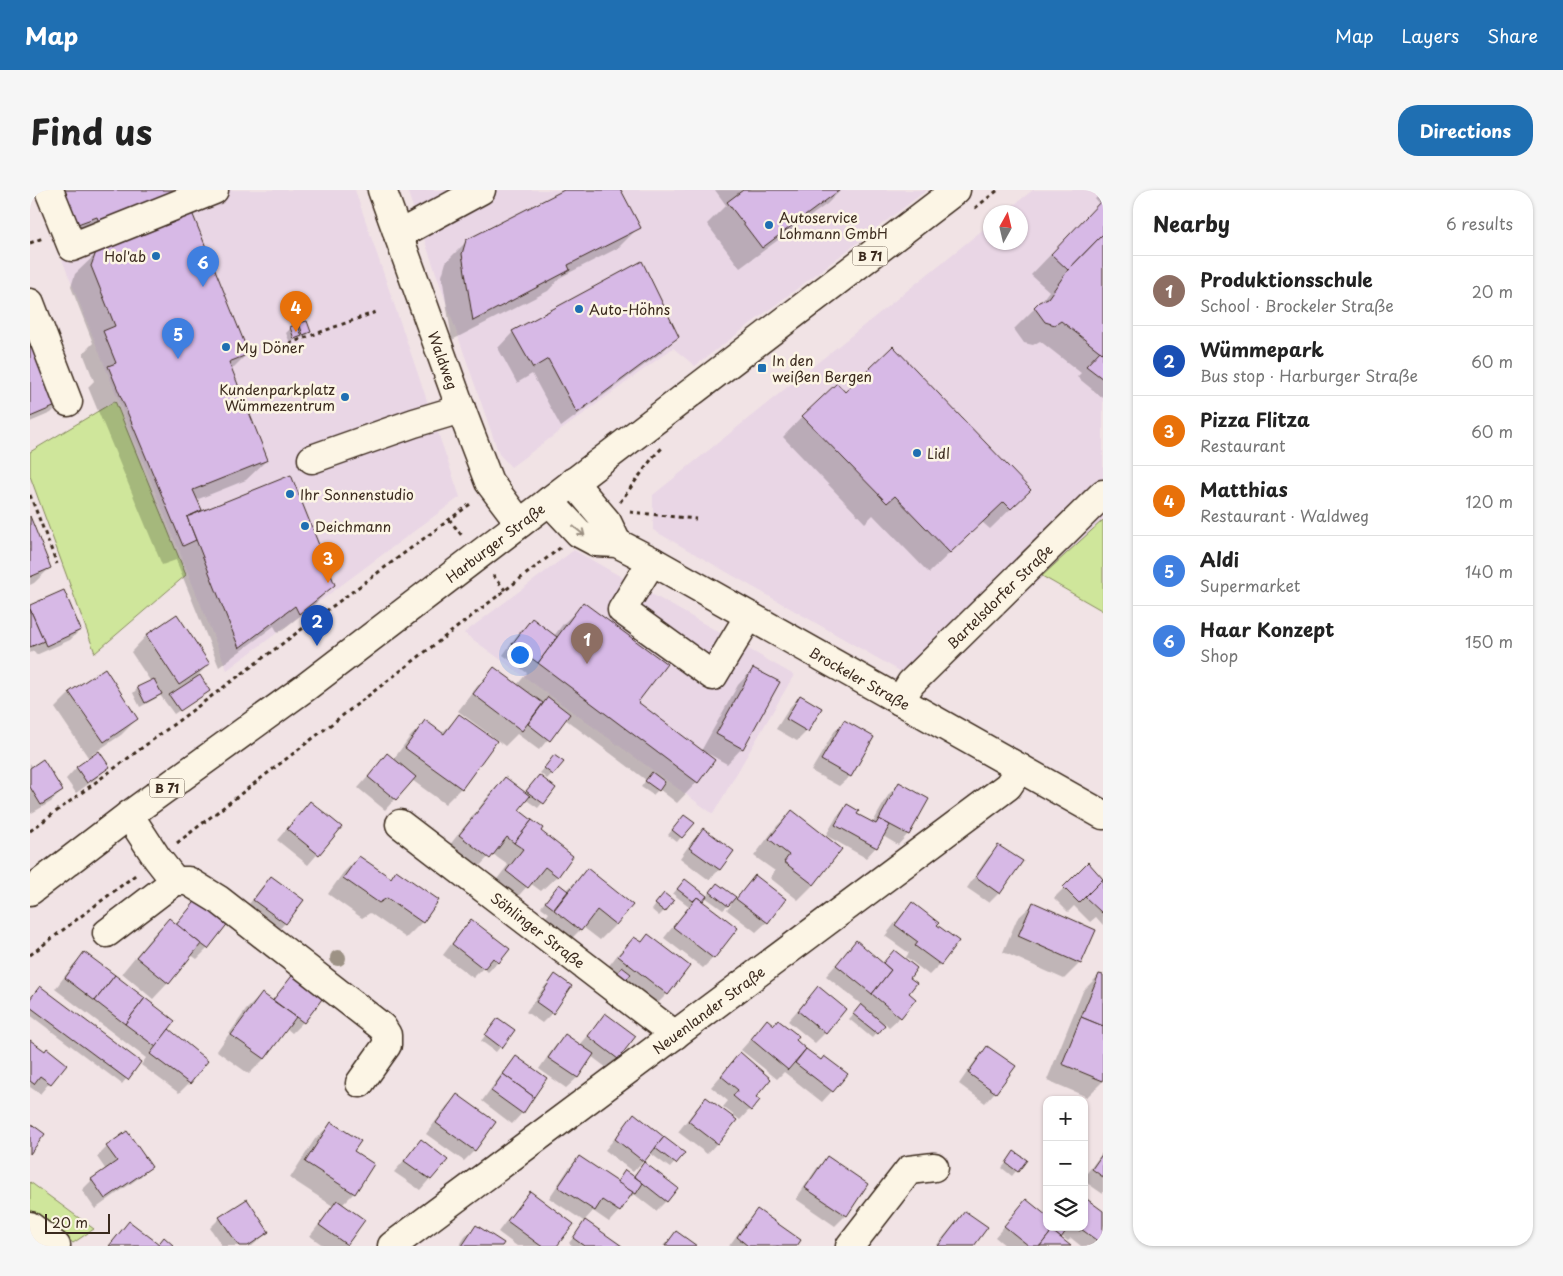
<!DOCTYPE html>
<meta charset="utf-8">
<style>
:root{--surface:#fff;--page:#f6f6f6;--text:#222;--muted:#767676;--line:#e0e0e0;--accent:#1f6fb2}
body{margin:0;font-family:"Playpen Sans",sans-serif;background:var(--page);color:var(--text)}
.controls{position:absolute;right:15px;bottom:15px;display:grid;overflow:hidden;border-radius:10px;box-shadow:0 1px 4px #0004}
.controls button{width:45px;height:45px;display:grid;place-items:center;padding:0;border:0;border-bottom:1px solid var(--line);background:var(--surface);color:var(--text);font:25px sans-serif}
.compass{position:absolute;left:953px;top:15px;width:45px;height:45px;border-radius:50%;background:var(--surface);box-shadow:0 1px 4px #0004;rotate:8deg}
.scale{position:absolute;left:15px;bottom:12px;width:65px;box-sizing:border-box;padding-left:5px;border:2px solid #3b2a1e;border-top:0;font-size:14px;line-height:18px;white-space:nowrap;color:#3b2a1e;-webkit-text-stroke:4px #fcf5e5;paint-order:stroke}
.you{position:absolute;left:489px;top:464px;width:18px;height:18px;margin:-12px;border:4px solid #fff;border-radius:50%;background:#1a73e8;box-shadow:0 0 0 8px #1a73e833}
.badge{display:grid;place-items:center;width:32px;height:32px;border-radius:50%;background:var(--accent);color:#fff;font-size:16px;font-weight:700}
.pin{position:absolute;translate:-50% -41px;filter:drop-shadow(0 1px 2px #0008)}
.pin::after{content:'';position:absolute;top:26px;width:18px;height:15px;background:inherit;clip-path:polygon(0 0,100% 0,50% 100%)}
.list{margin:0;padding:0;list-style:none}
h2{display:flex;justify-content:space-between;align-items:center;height:65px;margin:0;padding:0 20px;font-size:21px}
h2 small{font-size:16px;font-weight:400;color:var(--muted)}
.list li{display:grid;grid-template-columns:32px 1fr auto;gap:15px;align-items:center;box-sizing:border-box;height:70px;padding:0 20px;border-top:1px solid var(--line)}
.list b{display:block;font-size:19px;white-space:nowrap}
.list p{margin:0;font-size:16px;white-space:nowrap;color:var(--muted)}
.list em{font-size:16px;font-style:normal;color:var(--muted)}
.icon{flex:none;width:28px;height:28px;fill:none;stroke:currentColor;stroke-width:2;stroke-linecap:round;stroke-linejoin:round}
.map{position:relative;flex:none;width:1073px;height:1056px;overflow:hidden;border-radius:20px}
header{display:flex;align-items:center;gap:30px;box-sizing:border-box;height:70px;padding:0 25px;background:var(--accent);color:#fff}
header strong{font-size:24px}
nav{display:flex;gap:28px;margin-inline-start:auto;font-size:18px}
.intro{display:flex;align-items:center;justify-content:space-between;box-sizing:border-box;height:120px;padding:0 30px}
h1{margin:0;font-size:35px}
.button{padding:12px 22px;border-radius:20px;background:var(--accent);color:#fff;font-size:18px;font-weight:700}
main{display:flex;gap:30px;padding:0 30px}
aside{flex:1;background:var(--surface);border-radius:20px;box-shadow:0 1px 4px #0004}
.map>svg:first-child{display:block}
.built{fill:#e9d6e5}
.green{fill:#cfe69b;stroke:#85885c}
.shadow{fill:#0003}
.building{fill:#d7b9e6;stroke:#3b2a1e}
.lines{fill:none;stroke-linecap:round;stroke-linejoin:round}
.minor-casing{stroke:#3b2a1e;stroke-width:31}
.major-casing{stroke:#3b2a1e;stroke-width:31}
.path{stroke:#3b2a1e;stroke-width:3;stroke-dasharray:4 4;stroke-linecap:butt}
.minor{stroke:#fcf5e5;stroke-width:28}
.major{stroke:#fcf5e5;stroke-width:28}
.tree{fill:#9d9285}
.oneway{stroke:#9c9082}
.poi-dot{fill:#1f6fb2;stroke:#fcf5e5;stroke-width:2}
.labels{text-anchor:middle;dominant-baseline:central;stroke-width:5;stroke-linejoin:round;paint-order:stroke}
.shield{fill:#fcf5e5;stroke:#75675a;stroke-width:1}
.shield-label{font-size:12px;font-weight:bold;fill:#3b2a1e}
.poi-label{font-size:14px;fill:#3b2a1e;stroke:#fcf5e5;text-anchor:start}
.street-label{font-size:14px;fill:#3b2a1e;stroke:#fcf5e5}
</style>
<header>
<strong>Map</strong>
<nav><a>Map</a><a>Layers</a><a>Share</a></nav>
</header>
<div class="intro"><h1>Find us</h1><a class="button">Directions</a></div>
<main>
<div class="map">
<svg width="1073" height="1056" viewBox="0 0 1073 1056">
<rect width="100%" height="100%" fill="#f1e3e5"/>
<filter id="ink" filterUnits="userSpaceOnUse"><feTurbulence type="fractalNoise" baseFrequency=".02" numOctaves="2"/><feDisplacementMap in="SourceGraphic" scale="10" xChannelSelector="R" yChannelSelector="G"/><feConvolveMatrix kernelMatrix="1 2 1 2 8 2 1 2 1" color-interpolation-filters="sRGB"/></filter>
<g filter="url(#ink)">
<g class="built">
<polygon points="4,0 325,0 430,307 197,480"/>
<polygon points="377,0 897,0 665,176 643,158 481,277 469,264"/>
<polygon points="1003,0 1073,0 1073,330 896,496 623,340 623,305 960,34 961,52 991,52 991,22 975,22"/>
<polygon points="544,360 764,485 683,624 434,443"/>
</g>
<g class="green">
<polygon points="85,211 156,385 65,463 0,286 0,262"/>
<polygon points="1073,330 1073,421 1012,386"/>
<polygon points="0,992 64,1039 43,1053 0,1020"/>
</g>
<g class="shadow">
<polygon points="3,0 160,0 25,55"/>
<polygon points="536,0 590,0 609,37 588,58 531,87 518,101 422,150 412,86 416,72 437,51"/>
<polygon points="685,0 811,0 797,14 710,78 677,34 696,15"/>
<polygon points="1073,2 1073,208 1047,187 1051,183 1010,151 1003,155 994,153 984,139 1010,113 1019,101 1001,85 1069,14 1065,9"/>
<polygon points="67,63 217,164 201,180 237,270 216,290 166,310 171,322 303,395 283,416 248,443 244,436 189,477 146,370 132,375 58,197 64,191 53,163 63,153 41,97 45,84"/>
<polygon points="0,129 32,212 21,223 0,232"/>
<polygon points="270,134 280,142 275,147 268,148 260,153 256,143 261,138 267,137"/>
<polygon points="483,142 648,146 632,162 531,237 502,184 487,193 468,158"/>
<polygon points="815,204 1000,300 960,339 952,332 899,383 843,325 835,333 753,247 773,226"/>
<polygon points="0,330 20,378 4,393 0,395"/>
<polygon points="554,414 607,513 671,561 708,495 723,479 712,558 697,574 675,562 667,592 647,613 629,599 623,605 611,597 616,590 535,529 509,560 487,544 475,556 428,521 449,494 464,478 487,495 497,483 473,465 491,440 502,430 524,446 533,434"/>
<polygon points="0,417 50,440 40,450 6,465 4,461 0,463"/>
<polygon points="147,426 179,474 168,485 178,501 144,524 130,505 125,509 110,517 103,503 108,498 121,492 101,462 116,446"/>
<polygon points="40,503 107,529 91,545 58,567 25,518"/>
<polygon points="770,506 777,541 767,551 746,539 760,517"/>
<polygon points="429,526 465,552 431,598 415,614 382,590 355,620 328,598 357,565 363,570 379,548 395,532 411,544"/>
<polygon points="814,531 820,586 809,596 781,581 804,542"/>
<polygon points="68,563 78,577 68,587 46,603 36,589 46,578"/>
<polygon points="522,570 532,573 517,589 510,583"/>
<polygon points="0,573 3,578 32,601 21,612 0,624"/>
<polygon points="475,588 495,603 504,591 524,598 508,618 495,609 487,620 509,641 527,686 511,701 500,693 482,713 461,697 478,675 468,668 462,663 443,683 415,661 460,604"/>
<polygon points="869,594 878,644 868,655 853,646 846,657 836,668 797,646 784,694 768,710 740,688 745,681 724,666 746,637 762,621 795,647 807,626 817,616 826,625 842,634 859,604"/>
<polygon points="280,612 311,637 278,675 247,650"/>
<polygon points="649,631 651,647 647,652 638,645"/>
<polygon points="674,640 703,661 689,680 679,690 650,668 663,650"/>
<polygon points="969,657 969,703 959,713 937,698 958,667"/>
<polygon points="329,667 360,689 367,682 392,732 376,748 340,723 332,728 298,704 313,683"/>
<polygon points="1058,674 1073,689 1073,735 1066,727 1060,732 1044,716 1038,722 1024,708"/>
<polygon points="557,680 601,715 585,735 570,750 553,737 534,756 509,736 519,723 511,717 524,700 536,701"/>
<polygon points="725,687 737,732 726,742 697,720 701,715 700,714 693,720 675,707 671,712 683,768 673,778 634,748 659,716 643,704 650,695 676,707 687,694 706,709"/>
<polygon points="241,688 255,733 245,744 214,721 231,698"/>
<polygon points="168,709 198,733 177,759 167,769 161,765 138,793 123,809 92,783 123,745 139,729 145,735"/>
<polygon points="630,709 634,721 629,726 622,720"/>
<polygon points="882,714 906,735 927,751 910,774 899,785 876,767 879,763 855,746 872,724"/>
<polygon points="1003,714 1050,773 1034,789 973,762 987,729"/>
<polygon points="442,731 468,772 458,782 453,778 443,788 413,765 431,741"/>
<polygon points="618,746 658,777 637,804 621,820 574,782 588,764 604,748 611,753"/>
<polygon points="826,752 852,774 864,761 878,788 877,804 870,827 859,837 855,833 842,848 819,829 832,815 796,786"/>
<polygon points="55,764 137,839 159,893 149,903 111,875 116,868 25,799 44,774"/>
<polygon points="265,783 294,805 273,832 262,843 256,838 234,869 219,884 187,861 216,820 232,804 242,811"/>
<polygon points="1069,785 1073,787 1073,891 1057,907 1017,890 1053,801"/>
<polygon points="525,786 522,823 512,833 496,822 515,796"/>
<polygon points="788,797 795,843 785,853 758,831"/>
<polygon points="0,810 110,872 92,894 0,825"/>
<polygon points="576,825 587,868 577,878 561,866 547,888 536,898 509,879 525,856 535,846 549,856"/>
<polygon points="468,829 483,841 466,862 451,851"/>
<polygon points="737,831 790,871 802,901 792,912 754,882 747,889 711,860"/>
<polygon points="0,851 15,863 35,874 10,904 0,897"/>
<polygon points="958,858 965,902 955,913 929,894 947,868"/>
<polygon points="710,864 724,907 728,910 710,930 693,917 698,911 681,897"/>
<polygon points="486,868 492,923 482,934 452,911 476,878"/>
<polygon points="427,906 464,932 444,961 434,971 396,944 417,916"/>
<polygon points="676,908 705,930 687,953 677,964 648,942 666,919"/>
<polygon points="604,925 653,963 640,978 620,963 603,982 575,960"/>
<polygon points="301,934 324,1003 312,1015 316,1054 314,1056 294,1056 280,1046 303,1016 260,988 285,949"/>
<polygon points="391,951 416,970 390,1000 364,982"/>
<polygon points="77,957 120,977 110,987 65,1019 52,1000 62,990 76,980 67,967"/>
<polygon points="985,962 995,970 982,986 972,978"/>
<polygon points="1073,962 1073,1004 1054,991 1054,987"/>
<polygon points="549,968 586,993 595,982 602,987 614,974 636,1011 626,1021 604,1004 600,1008 598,1007 589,1021 579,1032 563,1021 554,1031 590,1056 543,1056 539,1053 555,1032 519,1008 539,978"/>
<polygon points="797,968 837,994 816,1025 805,1036 766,1009 787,978"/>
<polygon points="500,1003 525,1056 487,1056 468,1042 490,1013"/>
<polygon points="1054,1009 1073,1022 1073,1056 1051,1056 1041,1048 1038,1051 1031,1046 1029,1048 1039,1056 976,1056 965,1047 996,1011 1017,1037 1054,1037"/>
<polygon points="727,1020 765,1056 699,1056 717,1031"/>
<polygon points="935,1023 943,1056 906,1056 925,1033"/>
<polygon points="190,1028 238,1042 222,1056 192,1056 180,1038"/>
<polygon points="446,1036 470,1056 429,1056 435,1047"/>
<polygon points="646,1042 665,1056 633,1056"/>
</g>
<g class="building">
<polygon points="32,0 158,0 70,35 67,27 45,35"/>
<polygon points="534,0 591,0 611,38 538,75 540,80 443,131 432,64 436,50"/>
<polygon points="713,0 810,0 732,58 697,12"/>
<polygon points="1073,9 1073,44 1038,80 1021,64"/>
<polygon points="161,20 219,164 199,172 238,270 163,300 172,320 157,327 166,350 153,356 78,176 86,173 73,141 85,136 61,76 66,62"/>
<polygon points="1073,44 1073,164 1031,131 1025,135 1015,132 1004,117 1009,112 1018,108 1038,80"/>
<polygon points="612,71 649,147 547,223 518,169 503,178 482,141"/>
<polygon points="277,131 281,142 273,145 269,133"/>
<polygon points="267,134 272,146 264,149 260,137"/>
<polygon points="6,151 33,213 0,227 0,154"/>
<polygon points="863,156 1001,300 981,319 974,312 920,363 865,306 857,313 772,226 807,193 815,202"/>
<polygon points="1070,161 1073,164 1073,189 1056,176"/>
<polygon points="261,285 305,395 269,424 265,416 209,458 157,327"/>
<polygon points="0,326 21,378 0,387"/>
<polygon points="34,400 51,440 16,456 0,419 0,415"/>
<polygon points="553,412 637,474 608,512 685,570 668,593 508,473"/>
<polygon points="0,419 14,451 0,457"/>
<polygon points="147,424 180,474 149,495 116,445"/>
<polygon points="502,428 527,447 508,473 482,454"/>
<polygon points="464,477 513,513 492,541 443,504"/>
<polygon points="75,478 108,529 74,552 39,502"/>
<polygon points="723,478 750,492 713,559 686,544"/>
<polygon points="170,485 180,501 150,521 139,505"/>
<polygon points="124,489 132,504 115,513 107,497"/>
<polygon points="770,505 792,518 778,542 756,529"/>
<polygon points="518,507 540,524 520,551 498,534"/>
<polygon points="429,524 467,551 432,599 375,558 395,530 414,544"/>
<polygon points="814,530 844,547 821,587 791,570"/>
<polygon points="69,561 80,577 57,593 46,577"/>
<polygon points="357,563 386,587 366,610 338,587"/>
<polygon points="524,565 534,572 523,585 514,578"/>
<polygon points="13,569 33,601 11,615 0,597 0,578"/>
<polygon points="622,582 635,592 629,601 615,591"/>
<polygon points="509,585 526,598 514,614 496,601"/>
<polygon points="475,587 500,606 489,620 502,630 484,653 477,647 460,669 429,645"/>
<polygon points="869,592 899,609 879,645 849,629"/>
<polygon points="280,611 312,637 289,665 257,639"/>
<polygon points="817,614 829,621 827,624 846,634 849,629 860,635 847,658 805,635"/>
<polygon points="762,620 812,659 784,695 754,672 759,665 739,649"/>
<polygon points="654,625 665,633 652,648 642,640"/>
<polygon points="502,630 513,638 511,641 543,666 528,687 515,677 498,698 476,681 493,659 484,653"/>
<polygon points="673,638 704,661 690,680 659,658"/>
<polygon points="968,655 993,671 970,704 946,687"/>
<polygon points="329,666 361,688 366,680 409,710 393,733 357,708 349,713 313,688"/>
<polygon points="1058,672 1073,689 1049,713 1033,697"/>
<polygon points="557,678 603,715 586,735 567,720 551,741 524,720"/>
<polygon points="725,685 756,709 738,733 706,709"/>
<polygon points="241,686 274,710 256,734 223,710"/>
<polygon points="655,689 677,706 673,711 667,707 663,711 647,699"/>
<polygon points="1073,689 1073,722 1072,723 1055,707"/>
<polygon points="687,693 706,707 698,716 680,702"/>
<polygon points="529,694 538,701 524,719 515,712"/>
<polygon points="634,703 644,711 635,722 625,714"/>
<polygon points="667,707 708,738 684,769 643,737"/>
<polygon points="168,708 199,732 178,759 146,735"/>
<polygon points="882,712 909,733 907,735 929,751 911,775 885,756 888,752 865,735"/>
<polygon points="1003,712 1066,740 1051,774 988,746"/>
<polygon points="139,728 171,754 139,794 106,767"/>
<polygon points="441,729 480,759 469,773 463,768 454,779 422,754"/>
<polygon points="618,744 660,776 638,805 588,766 604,747 612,752"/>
<polygon points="826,750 861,780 842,804 806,775"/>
<polygon points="864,760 887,778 880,788 887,793 879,803 886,809 871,828 842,804 861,780 853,773"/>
<polygon points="54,762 85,785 65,811 35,788"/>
<polygon points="592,777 601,784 591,797 582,790"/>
<polygon points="265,782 295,805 274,833 243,810"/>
<polygon points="525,784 542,796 523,824 506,812"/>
<polygon points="1069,784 1073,785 1073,836 1051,827"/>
<polygon points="85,785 115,808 95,834 65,811"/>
<polygon points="10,796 111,872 98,890 0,817 0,809"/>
<polygon points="788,796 816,819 796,844 768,821"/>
<polygon points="232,803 266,827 235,869 201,845"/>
<polygon points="115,808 145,831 126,857 95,834"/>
<polygon points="831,814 855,835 848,844 823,824"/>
<polygon points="575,823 606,846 588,869 558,846"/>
<polygon points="1051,827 1073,836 1073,891 1032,874"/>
<polygon points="468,828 485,840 472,858 455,845"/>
<polygon points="737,829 744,835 748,830 769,846 766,850 776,859 758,880 721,849"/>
<polygon points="139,839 178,871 160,894 120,864"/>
<polygon points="535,844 564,864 548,888 518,868"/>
<polygon points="0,850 15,861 17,858 37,874 21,894 10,886 4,894 0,891"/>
<polygon points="957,856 986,876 966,903 938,883"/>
<polygon points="776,859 791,870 794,866 818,884 803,902 765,873"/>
<polygon points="710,862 741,889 726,907 730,910 721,921 703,906 708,900 691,886"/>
<polygon points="486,866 517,888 504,907 473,884"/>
<polygon points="473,884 504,907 493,924 461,901"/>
<polygon points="427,904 466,932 445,961 406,933"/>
<polygon points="676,907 707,930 688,954 658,931"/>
<polygon points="604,923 634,947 614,972 585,949"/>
<polygon points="301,932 331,951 324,961 344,974 325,1004 275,972"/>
<polygon points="0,933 15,944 0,964"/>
<polygon points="97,941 122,977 75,1009 61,989 87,971 76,956"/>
<polygon points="634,947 655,963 646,974 625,958"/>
<polygon points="391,949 418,970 401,990 374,971"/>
<polygon points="984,961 997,970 988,982 976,973"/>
<polygon points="1073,963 1073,987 1062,979"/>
<polygon points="549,966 603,1002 590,1022 572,1010 565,1021 528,997"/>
<polygon points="797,966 838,994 817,1026 775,998"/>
<polygon points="614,972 648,998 637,1012 604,986"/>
<polygon points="595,980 613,993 606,1004 587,992"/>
<polygon points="500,1001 544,1034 527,1056 511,1056 477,1031"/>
<polygon points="1054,1007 1073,1021 1073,1055 1051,1039 1050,1041 1044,1037 1054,1037"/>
<polygon points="217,1009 239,1042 218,1056 209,1056 189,1027"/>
<polygon points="996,1009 1017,1026 1017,1037 1031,1037 1036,1041 1031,1048 1022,1041 1010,1056 999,1056 974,1036"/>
<polygon points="307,1010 335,1030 317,1055 289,1035"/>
<polygon points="727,1019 771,1050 767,1056 718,1056 707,1047"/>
<polygon points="935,1021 958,1037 944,1056 908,1056"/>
<polygon points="555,1030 592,1056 554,1056 543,1048"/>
<polygon points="99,1031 129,1054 127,1056 79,1056"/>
<polygon points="446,1035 474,1053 472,1056 432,1056"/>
<polygon points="646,1041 667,1056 635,1056"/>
<polygon points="1022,1041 1031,1048 1041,1056 1010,1056"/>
<polygon points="134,1047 144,1056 127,1056"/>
</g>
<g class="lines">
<g class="minor-casing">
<g id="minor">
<polyline points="19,0 42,57 184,0"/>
<path id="s1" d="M 352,0 L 431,219 L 459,292 L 490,333"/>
<polyline points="368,45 451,0"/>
<polyline points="0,113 38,212"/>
<polyline points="282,269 384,233 431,219"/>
<polyline points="543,292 577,332 587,353"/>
<path id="s2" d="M 519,311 L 549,343 L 566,352 L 587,353 L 622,371 L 1073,625"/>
<polyline points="622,371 592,420 683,486 719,426"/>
<path id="s3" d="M 870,511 L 881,493 L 1073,304"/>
<path id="s4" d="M 370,634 L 645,845"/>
<polyline points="145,691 158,691 189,710 352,837 357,845 357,855 330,893"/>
<polyline points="77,743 145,691 127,668 99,625"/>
<polyline points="0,1036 26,1056"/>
<path id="s5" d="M 362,1056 L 978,596 L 990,578"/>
<polyline points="820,1056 879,980 904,977"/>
</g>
</g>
<g class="major-casing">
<g id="major">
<path id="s6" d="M 0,701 L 99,625 L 276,497 L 926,0"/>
</g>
</g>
<g class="path">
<polyline points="945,18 968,0"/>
<polyline points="0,53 13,48"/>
<polyline points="244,159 346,122"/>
<polyline points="0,305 27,374"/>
<polyline points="590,312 624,266 634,256"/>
<polyline points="600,322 666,329"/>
<polyline points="419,329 433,347"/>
<polyline points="463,385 475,400"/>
<polyline points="0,641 443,312"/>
<polyline points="147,653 530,358"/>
<polyline points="0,765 108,683"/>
</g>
<use href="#minor" class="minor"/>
<use href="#major" class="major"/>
</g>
<circle class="tree" cx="308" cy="768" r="8"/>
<defs><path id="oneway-shaft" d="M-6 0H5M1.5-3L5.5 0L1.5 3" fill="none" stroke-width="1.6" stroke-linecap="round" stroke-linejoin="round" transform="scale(1.25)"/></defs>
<use class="oneway" href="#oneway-shaft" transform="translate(549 341) rotate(39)"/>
</g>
<g class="poi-dot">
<circle cx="739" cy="35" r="5"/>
<circle cx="126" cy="66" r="5"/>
<circle cx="549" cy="119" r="5"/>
<circle cx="196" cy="157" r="5"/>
<rect x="727" y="173" width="10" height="10" rx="2.5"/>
<circle cx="315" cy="207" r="5"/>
<circle cx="887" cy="263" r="5"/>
<circle cx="260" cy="304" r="5"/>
<circle cx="275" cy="336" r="5"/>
</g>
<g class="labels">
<g class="shield">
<rect x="822.5" y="56.5" width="35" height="19" rx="4"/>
<rect x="119.5" y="588.5" width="35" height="19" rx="4"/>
</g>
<g class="shield-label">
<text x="840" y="66">B 71</text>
<text x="137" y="598">B 71</text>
</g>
<g class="poi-label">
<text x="749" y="27">Autoservice<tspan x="749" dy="16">Lohmann GmbH</tspan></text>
<text x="116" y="66" text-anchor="end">Hol'ab</text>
<text x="559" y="119">Auto-Höhns</text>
<text x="206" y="157">My Döner</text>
<text x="742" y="170">In den<tspan x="742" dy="16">weißen Bergen</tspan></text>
<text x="305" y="199" text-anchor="end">Kundenparkplatz<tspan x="305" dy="16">Wümmezentrum</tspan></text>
<text x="897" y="263">Lidl</text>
<text x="270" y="304">Ihr Sonnenstudio</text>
<text x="285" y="336">Deichmann</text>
</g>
<g class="street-label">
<text stroke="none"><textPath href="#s1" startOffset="181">Waldweg</textPath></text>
<text stroke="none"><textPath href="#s6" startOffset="581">Harburger Straße</textPath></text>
<text stroke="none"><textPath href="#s3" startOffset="145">Bartelsdorfer Straße</textPath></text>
<text stroke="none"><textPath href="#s2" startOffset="362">Brockeler Straße</textPath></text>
<text stroke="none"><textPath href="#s4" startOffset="174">Söhlinger Straße</textPath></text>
<text stroke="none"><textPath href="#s5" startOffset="395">Neuenlander Straße</textPath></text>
</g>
</g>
</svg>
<div class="controls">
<button>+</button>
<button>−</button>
<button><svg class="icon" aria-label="layers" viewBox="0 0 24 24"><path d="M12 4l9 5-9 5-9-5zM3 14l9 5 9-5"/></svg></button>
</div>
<svg class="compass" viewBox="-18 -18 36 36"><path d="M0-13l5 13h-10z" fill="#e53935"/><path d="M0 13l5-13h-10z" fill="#767676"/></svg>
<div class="scale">20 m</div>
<div class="you"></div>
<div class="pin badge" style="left:557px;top:474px;background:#8d6e63">1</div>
<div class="pin badge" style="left:287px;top:456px;background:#1a4fb4">2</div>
<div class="pin badge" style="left:298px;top:393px;background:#e8710a">3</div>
<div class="pin badge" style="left:266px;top:142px;background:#e8710a">4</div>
<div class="pin badge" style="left:148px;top:169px;background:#3f7fe0">5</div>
<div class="pin badge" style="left:173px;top:97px;background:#3f7fe0">6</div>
</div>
<aside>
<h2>Nearby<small>6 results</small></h2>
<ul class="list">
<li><span class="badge" style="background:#8d6e63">1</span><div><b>Produktionsschule</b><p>School · Brockeler Straße</p></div><em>20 m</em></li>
<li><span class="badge" style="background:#1a4fb4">2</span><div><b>Wümmepark</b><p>Bus stop · Harburger Straße</p></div><em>60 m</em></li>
<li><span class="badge" style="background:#e8710a">3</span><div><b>Pizza Flitza</b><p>Restaurant</p></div><em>60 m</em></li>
<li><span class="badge" style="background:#e8710a">4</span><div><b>Matthias</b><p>Restaurant · Waldweg</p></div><em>120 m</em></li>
<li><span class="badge" style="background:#3f7fe0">5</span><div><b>Aldi</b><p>Supermarket</p></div><em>140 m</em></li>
<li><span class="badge" style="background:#3f7fe0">6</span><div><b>Haar Konzept</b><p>Shop</p></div><em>150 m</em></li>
</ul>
</aside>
</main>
